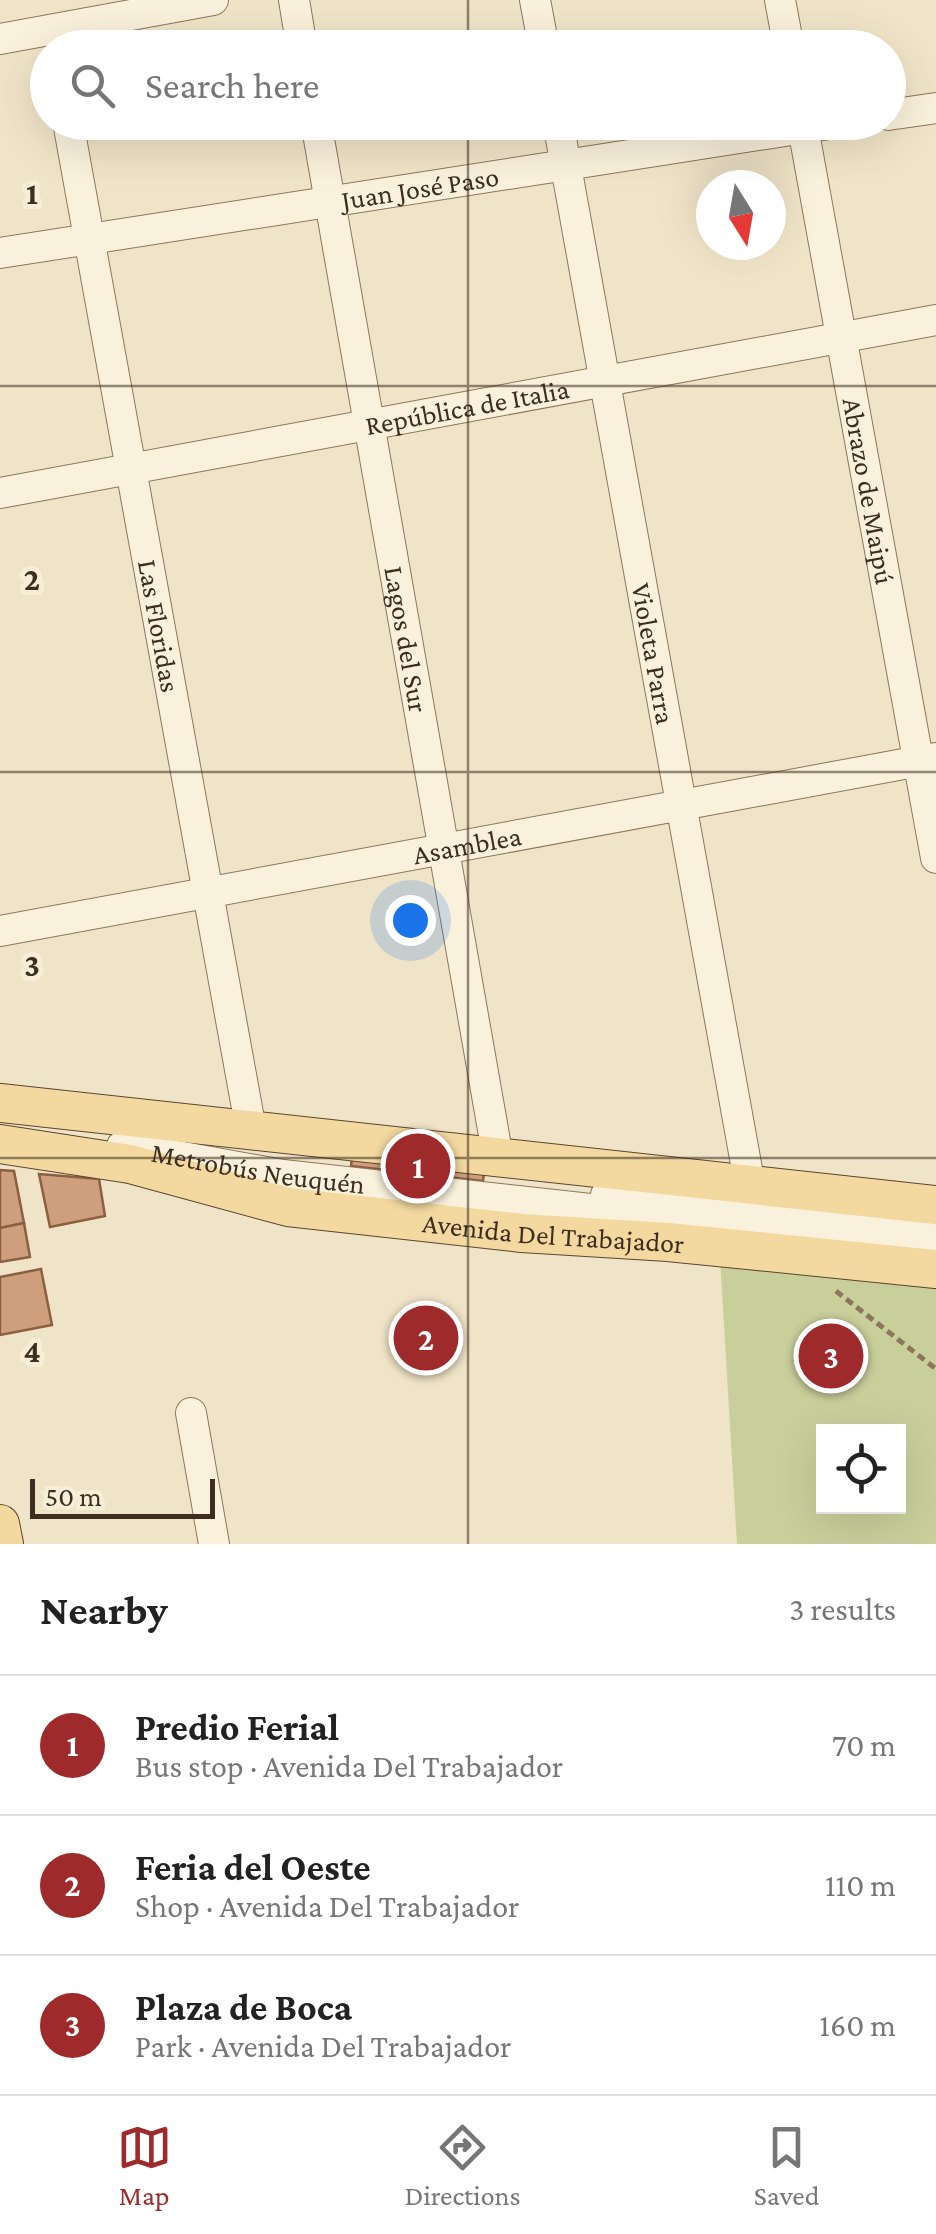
<!DOCTYPE html>
<meta charset="utf-8">
<style>
:root{--surface:#fff;--page:#f2f2f2;--text:#222;--muted:#767676;--line:#e0e0e0;--accent:#9e2a2b}
body{margin:0;font-family:"Crimson Pro",serif;background:var(--page);color:var(--text)}
.controls{position:absolute;right:30px;bottom:30px;display:grid;overflow:hidden;border-radius:0px;box-shadow:0 10px 40px #0002}
.controls button{width:90px;height:90px;display:grid;place-items:center;padding:0;border:0;border-bottom:2px solid var(--line);background:var(--surface);color:var(--text);font:50px sans-serif}
.compass{position:absolute;left:696px;top:170px;width:90px;height:90px;border-radius:50%;background:var(--surface);box-shadow:0 10px 40px #0002;rotate:169deg}
.scale{position:absolute;left:30px;bottom:25px;width:185px;box-sizing:border-box;padding-left:10px;border:5px solid #3d2e20;border-top:0;font-size:28px;line-height:35px;white-space:nowrap;color:#3d2e20;-webkit-text-stroke:8px #f7eed8;paint-order:stroke}
.you{position:absolute;left:410px;top:920px;width:35px;height:35px;margin:-25px;border:8px solid #fff;border-radius:50%;background:#1a73e8;box-shadow:0 0 0 15px #1a73e833}
.badge{display:grid;place-items:center;width:65px;height:65px;border-radius:50%;background:var(--accent);color:#fff;font-size:32px;font-weight:700}
.pin{position:absolute;translate:-50% -50%;border:5px solid #fff;box-shadow:0 2px 10px #0006}
.list{margin:0;padding:0;list-style:none}
h2{display:flex;justify-content:space-between;align-items:center;height:130px;margin:0;padding:0 40px;font-size:42px}
h2 small{font-size:32px;font-weight:400;color:var(--muted)}
.list li{display:grid;grid-template-columns:65px 1fr auto;gap:30px;align-items:center;box-sizing:border-box;height:140px;padding:0 40px;border-top:2px solid var(--line)}
.list b{display:block;font-size:38px;white-space:nowrap}
.list p{margin:0;font-size:32px;white-space:nowrap;color:var(--muted)}
.list em{font-size:32px;font-style:normal;color:var(--muted)}
.icon{flex:none;width:55px;height:55px;fill:none;stroke:currentColor;stroke-width:2;stroke-linecap:round;stroke-linejoin:round}
.map{position:relative;flex:none;width:936px;height:1544px;overflow:hidden}
.search{position:absolute;background:var(--surface);box-shadow:0 10px 40px #0002;left:30px;right:30px;top:30px;height:110px;display:flex;align-items:center;gap:25px;box-sizing:border-box;padding:0 35px;border-radius:55px;color:var(--muted);font-size:38px}
.sheet{height:550px;background:var(--surface)}
nav{display:flex;justify-content:space-around;align-items:center;box-sizing:border-box;height:140px;border-top:2px solid var(--line);background:var(--surface);font-size:28px;color:var(--muted)}
nav a{display:grid;justify-items:center;gap:5px}
nav .on{color:var(--accent)}
.map>svg:first-child{display:block}
.green{fill:#c9cf9b;fill-rule:evenodd}
.building{fill:#cf9f7d;stroke:#8d5f41;stroke-width:2.5}
.lines{fill:none;stroke-linecap:round;stroke-linejoin:round}
.minor-casing{stroke:#8d765c;stroke-width:32}
.major-casing{stroke:#5b4430;stroke-width:40}
.path{stroke:#8d765c;stroke-width:5;stroke-dasharray:8 5;stroke-linecap:butt}
.minor{stroke:#faf1dc;stroke-width:30}
.major{stroke:#f3d9a0;stroke-width:38}
.grid{fill:none;stroke:#3d2e20;stroke-width:2.5;stroke-opacity:0.55}
.labels{text-anchor:middle;dominant-baseline:central;stroke-width:10;stroke-linejoin:round;paint-order:stroke}
.street-label{font-size:28px;fill:#3d2e20;stroke:#f7eed8}
.grid-label{font-size:32px;text-anchor:middle;font-weight:bold;fill:#3d2e20;stroke:#f7eed8;stroke-width:10;stroke-linejoin:round;paint-order:stroke}
</style>
<div class="map">
<svg width="936" height="1544" viewBox="0 0 936 1544">
<rect width="100%" height="100%" fill="#f0e4c8"/>
<path class="green" d="M 720,1258 L 936,1280 L 936,1544 L 737,1544 ZM 824,1432 L 898,1432 L 898,1506 L 824,1506 Z"/>
<g class="building">
<polygon points="353,1151 485,1166 483,1181 351,1166"/>
<polygon points="0,1170 14,1171 24,1223 0,1228"/>
<polygon points="39,1174 99,1179 105,1216 50,1227"/>
<polygon points="24,1223 30,1257 0,1262 0,1228"/>
<polygon points="41,1269 52,1325 0,1335 0,1277"/>
</g>
<g class="lines">
<g class="minor-casing">
<g id="minor">
<polyline points="294,0 302,48"/>
<polyline points="535,0 544,48"/>
<polyline points="780,0 789,48"/>
<polyline points="0,39 213,0"/>
<polyline points="888,115 936,108"/>
<path id="s1" d="M 68,122 L 251,1130"/>
<path id="s2" d="M 316,122 L 498,1158"/>
<path id="s3" d="M 558,122 L 750,1186"/>
<path id="s4" d="M 802,122 L 936,858"/>
<path id="s5" d="M 0,253 L 842,122"/>
<path id="s6" d="M 0,493 L 936,320"/>
<path id="s7" d="M 0,931 L 936,758"/>
<path id="s8" d="M 122,1146 L 283,1175 L 936,1247"/>
<polyline points="606,1195 661,1196 936,1225"/>
<polyline points="191,1413 214,1544"/>
</g>
</g>
<g class="major-casing">
<g id="major">
<polyline points="0,1103 936,1205"/>
<path id="s9" d="M 0,1144 L 130,1164 L 288,1207 L 522,1233 L 668,1242 L 936,1269"/>
<polyline points="0,1524 4,1544"/>
</g>
</g>
<polyline class="path" points="836,1291 936,1369"/>
<use href="#minor" class="minor"/>
<use href="#major" class="major"/>
</g>
<path class="grid" d="M 468,0 L 468,48M 468,122 L 468,1544M 0,386 L 936,386M 0,772 L 936,772M 0,1158 L 936,1158"/>
<g class="labels">
<g class="street-label">
<text stroke="none"><textPath href="#s5" startOffset="425">Juan José Paso</textPath></text>
<text stroke="none"><textPath href="#s6" startOffset="475">República de Italia</textPath></text>
<text stroke="none"><textPath href="#s4" startOffset="375">Abrazo de Maipú</textPath></text>
<text stroke="none"><textPath href="#s1" startOffset="512">Las Floridas</textPath></text>
<text stroke="none"><textPath href="#s2" startOffset="525">Lagos del Sur</textPath></text>
<text stroke="none"><textPath href="#s3" startOffset="540">Violeta Parra</textPath></text>
<text stroke="none"><textPath href="#s7" startOffset="475">Asamblea</textPath></text>
<text stroke="none"><textPath href="#s8" startOffset="138">Metrobús Neuquén</textPath></text>
<text stroke="none"><textPath href="#s9" startOffset="562">Avenida Del Trabajador</textPath></text>
</g>
</g>
<g class="grid-label">
<text x="32" y="204">1</text>
<text x="32" y="590">2</text>
<text x="32" y="976">3</text>
<text x="32" y="1362">4</text>
</g>
</svg>
<div class="controls">
<button><svg class="icon" aria-label="locate" viewBox="0 0 24 24"><circle cx="12" cy="12" r="6"/><path d="M12 2v4M12 18v4M2 12h4M18 12h4"/></svg></button>
</div>
<svg class="compass" viewBox="-18 -18 36 36"><path d="M0-13l5 13h-10z" fill="#e53935"/><path d="M0 13l5-13h-10z" fill="#767676"/></svg>
<div class="scale">50 m</div>
<div class="you"></div>
<div class="pin badge" style="left:418px;top:1166px">1</div>
<div class="pin badge" style="left:426px;top:1338px">2</div>
<div class="pin badge" style="left:831px;top:1356px">3</div>
<div class="search"><svg class="icon" aria-label="search" viewBox="0 0 24 24"><circle cx="10" cy="10" r="6"/><path d="M15 15l6 6"/></svg>Search here</div>
</div>
<section class="sheet">
<h2>Nearby<small>3 results</small></h2>
<ul class="list">
<li><span class="badge">1</span><div><b>Predio Ferial</b><p>Bus stop · Avenida Del Trabajador</p></div><em>70 m</em></li>
<li><span class="badge">2</span><div><b>Feria del Oeste</b><p>Shop · Avenida Del Trabajador</p></div><em>110 m</em></li>
<li><span class="badge">3</span><div><b>Plaza de Boca</b><p>Park · Avenida Del Trabajador</p></div><em>160 m</em></li>
</ul>
</section>
<nav>
<a class="on"><svg class="icon" aria-label="map" viewBox="0 0 24 24"><path d="M3 6l6-2 6 2 6-2v14l-6 2-6-2-6 2zM9 4v14M15 6v14"/></svg>Map</a>
<a><svg class="icon" aria-label="directions" viewBox="0 0 24 24"><path d="M12 3l9 9-9 9-9-9zM9 14v-3h6M13 9l2 2-2 2"/></svg>Directions</a>
<a><svg class="icon" aria-label="saved" viewBox="0 0 24 24"><path d="M7 4h10v16l-5-4-5 4z"/></svg>Saved</a>
</nav>
